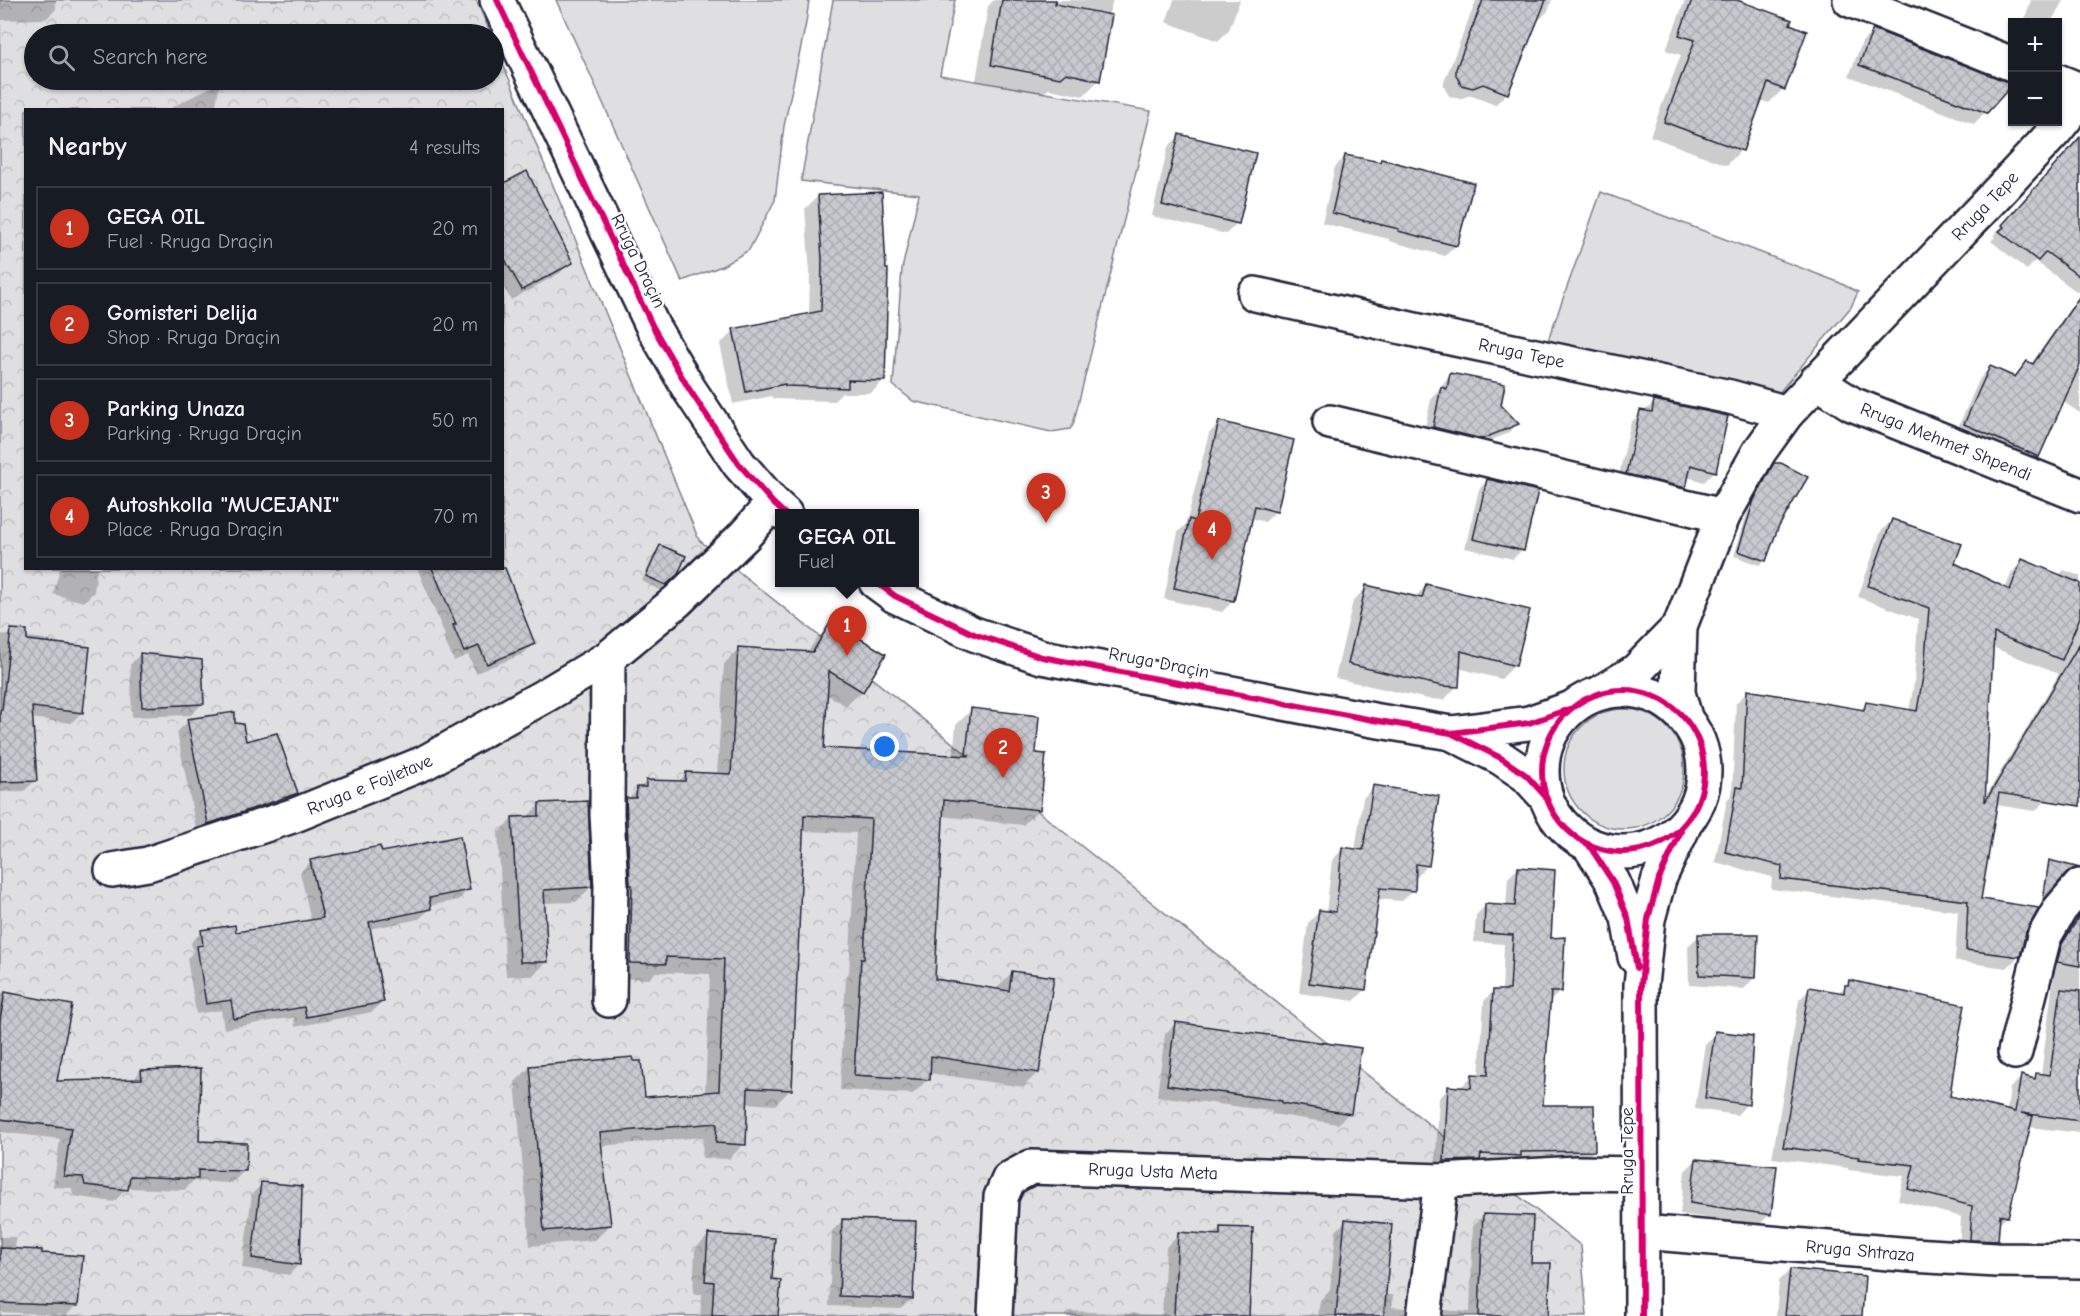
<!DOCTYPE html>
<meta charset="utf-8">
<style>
:root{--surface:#171b24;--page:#20242c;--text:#f1f3f6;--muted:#9ea1a6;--line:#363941;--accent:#c8321e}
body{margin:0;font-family:"Comic Neue",sans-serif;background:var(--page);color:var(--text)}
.controls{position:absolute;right:18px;top:18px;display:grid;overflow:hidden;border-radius:0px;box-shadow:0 2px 4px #0004}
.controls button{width:54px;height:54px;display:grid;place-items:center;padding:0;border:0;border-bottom:2px solid var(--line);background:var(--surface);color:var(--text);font:30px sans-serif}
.you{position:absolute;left:885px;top:747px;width:21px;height:21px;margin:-15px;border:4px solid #fff;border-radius:50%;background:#1a73e8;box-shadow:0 0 0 9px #1a73e833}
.badge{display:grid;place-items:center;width:39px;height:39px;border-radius:50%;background:var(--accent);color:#fff;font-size:20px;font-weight:700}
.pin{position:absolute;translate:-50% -50px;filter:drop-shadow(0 2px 3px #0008)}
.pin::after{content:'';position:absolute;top:32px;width:21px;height:18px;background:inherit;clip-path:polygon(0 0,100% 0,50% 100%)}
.popup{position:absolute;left:775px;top:509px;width:144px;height:78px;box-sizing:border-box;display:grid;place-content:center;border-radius:0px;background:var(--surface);filter:drop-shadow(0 2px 4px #0005);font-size:20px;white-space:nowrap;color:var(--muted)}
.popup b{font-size:22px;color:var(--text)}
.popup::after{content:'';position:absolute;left:50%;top:100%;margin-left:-12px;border:12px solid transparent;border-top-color:var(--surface)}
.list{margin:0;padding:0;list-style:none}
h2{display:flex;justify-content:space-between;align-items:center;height:78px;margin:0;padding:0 24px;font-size:26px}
h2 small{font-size:20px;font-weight:400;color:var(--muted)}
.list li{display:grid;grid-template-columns:39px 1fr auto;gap:18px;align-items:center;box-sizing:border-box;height:84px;margin:0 12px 12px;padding:0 12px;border:2px solid var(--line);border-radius:0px}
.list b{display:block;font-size:22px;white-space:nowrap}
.list p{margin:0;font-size:20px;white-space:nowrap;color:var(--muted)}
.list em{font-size:20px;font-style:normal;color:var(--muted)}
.icon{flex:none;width:33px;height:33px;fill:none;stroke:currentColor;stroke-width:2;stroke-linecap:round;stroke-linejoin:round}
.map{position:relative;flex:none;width:2080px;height:1316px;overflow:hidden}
.search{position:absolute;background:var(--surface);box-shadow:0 2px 4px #0004;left:24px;top:24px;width:480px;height:66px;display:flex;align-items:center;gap:15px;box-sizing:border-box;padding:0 21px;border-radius:33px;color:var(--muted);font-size:22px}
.panel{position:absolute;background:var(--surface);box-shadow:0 2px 4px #0004;left:24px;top:108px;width:480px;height:462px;border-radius:0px}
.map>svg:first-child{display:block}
.grass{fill:#dfdfe2;stroke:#80808e;stroke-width:1.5}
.forest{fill:url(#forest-crowns);stroke:#80808e;stroke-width:1.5;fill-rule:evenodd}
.shadow{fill:#0003;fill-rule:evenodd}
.building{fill:url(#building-cross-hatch);stroke:#22223b;stroke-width:1.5}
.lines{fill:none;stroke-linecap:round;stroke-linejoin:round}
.minor-casing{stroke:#22223b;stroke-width:38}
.secondary-casing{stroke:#22223b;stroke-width:38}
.minor{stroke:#fff;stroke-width:33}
.secondary{stroke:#fff;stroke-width:33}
.cycleway-casing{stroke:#fff;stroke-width:10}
.cycleway{stroke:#d6006c;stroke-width:6}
.labels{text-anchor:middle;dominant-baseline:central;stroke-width:5;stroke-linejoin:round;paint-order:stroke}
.street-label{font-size:18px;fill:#22223b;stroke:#fff}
</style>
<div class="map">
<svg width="2080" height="1316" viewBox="0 0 2080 1316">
<defs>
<pattern id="forest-crowns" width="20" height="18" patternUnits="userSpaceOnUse" patternTransform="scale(1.5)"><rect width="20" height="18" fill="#dfdfe2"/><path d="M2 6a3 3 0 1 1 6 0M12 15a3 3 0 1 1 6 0" fill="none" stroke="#bfbfc3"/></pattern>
<pattern id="building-cross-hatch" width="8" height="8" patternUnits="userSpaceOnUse" patternTransform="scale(1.5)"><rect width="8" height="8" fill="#c8c8cf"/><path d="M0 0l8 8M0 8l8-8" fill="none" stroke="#acacb3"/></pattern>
</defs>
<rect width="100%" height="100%" fill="#fff"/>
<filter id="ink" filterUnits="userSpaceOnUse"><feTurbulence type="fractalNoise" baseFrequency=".0167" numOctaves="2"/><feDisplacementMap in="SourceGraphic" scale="12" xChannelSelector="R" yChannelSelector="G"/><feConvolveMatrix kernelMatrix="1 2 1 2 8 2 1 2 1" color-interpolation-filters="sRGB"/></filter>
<g filter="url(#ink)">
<g class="grass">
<polygon points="556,0 809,0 806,23 784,126 775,200 749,250 722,266 682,281 595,85"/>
<polygon points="833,0 955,0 940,75 1151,111 1073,425 1070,429 1051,432 913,401 893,385 902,269 919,194 801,181"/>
<polygon points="1601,192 1838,282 1858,292 1851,307 1772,401 1545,349"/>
<circle cx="1624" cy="769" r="60"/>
</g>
<path class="forest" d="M 0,0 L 476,0 L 491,34 L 34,34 L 34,80 L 494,80 L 494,42 L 699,540 L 1581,1246 L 1587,1316 L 0,1316 ZM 26,110 L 502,110 L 502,568 L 26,568 Z"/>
<g class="shadow">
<polygon points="0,0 56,0 56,9 46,19 0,20"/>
<polygon points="994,0 1113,0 1107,19 1099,80 1083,96 1049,89 1043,93 976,81 988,6"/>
<polygon points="1174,0 1240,0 1229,30 1218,41 1166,22"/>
<polygon points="1474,0 1552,0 1548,11 1536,23 1507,93 1495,105 1470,95 1460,99 1449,96 1444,87 1444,82 1476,1"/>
<polygon points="1685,0 1733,0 1783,89 1769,103 1760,100 1741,150 1727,165 1650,136 1681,55 1666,50"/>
<polygon points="2031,0 2064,0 2051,22 2024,22"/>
<polygon points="1873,31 2011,84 1974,124 1849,76 1862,42"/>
<polygon points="220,82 215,110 167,110"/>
<polygon points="1179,136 1237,223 1226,234 1152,216 1168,147"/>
<polygon points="2080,155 2080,294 2035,261 2027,270 1991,241 1995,237 1993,236 2063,158"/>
<polygon points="1346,156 1456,246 1445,256 1389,241 1389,239 1322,223 1335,167"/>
<polygon points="502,186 571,262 560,273 511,300 502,284"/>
<polygon points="818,196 884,380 871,393 842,393 834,401 772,399 772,396 733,404 720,344 734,331 809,315 810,274 805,209"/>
<polygon points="2080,294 2080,413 2062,401 2038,456 2028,466 1955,434 1980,378 1990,368 2013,378 2028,363 2031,364"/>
<polygon points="1450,375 1499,406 1517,424 1507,434 1471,448 1423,437 1431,399"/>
<polygon points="1655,402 1726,417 1714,472 1704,482 1687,477 1684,487 1674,497 1617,484 1631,422"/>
<polygon points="1220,423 1276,511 1265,522 1251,518 1233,601 1222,612 1164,599 1178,532 1186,524 1209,433"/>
<polygon points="1775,465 1777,527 1765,560 1759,565 1734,556 1749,507 1769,470"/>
<polygon points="1488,480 1522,550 1513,559 1465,548 1479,489"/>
<path d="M 1892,520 L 1953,564 L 2005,589 L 2012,572 L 2023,561 L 2058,576 L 2064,570 L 2080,576 L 2080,744 L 2047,800 L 2035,811 L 1996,805 L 1979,901 L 2018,957 L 2007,968 L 1955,961 L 1958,911 L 1771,889 L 1772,877 L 1715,862 L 1727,800 L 1732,794 L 1736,703 L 1747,692 L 1859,711 L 1866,704 L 1909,711 L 1914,683 L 1918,619 L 1858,597 L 1881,531 ZM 1992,647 L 2059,674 L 1984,799 Z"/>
<polygon points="660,546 677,573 660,590 642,581 655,552"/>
<polygon points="502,562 534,644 523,654 476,673 468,655 454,661 443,637 445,635 417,568 502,568"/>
<polygon points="60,568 97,568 94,592 84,602 53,594"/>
<polygon points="1426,586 1515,665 1501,679 1458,668 1457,686 1444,700 1428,699 1335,678 1353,601 1367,587 1414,598"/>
<polygon points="832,623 862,691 846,706 826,694 823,749 953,757 956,725 971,710 1034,755 1039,809 1023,825 941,816 934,981 996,991 997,988 1012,972 1038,1072 1023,1087 929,1073 928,1079 913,1094 840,1090 846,976 849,973 856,833 802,831 790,1090 775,1105 746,1103 744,1144 729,1159 702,1158 703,1137 600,1146 610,1225 595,1240 530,1246 515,1082 530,1067 643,1099 705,1094 710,974 656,972 649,979 615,978 611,815 647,781 678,782 687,773 717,775 724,664 739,648 807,653 817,638"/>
<polygon points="0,634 45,639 45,644 82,712 71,723 31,718 35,781 24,791 0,792"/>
<polygon points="140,654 202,704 191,715 132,717 130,665"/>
<polygon points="188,721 234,724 245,743 297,793 286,804 197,834 177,732"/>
<polygon points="1374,787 1427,866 1417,877 1414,876 1413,890 1402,901 1377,899 1365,990 1354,1001 1299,993 1308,923 1319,912 1326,913 1332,860 1343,849 1355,850 1363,798"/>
<polygon points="539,805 591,887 576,902 543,903 547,962 532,976 506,976 498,833 512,819 526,818"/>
<polygon points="380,854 469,889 458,900 429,906 430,909 419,919 369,929 382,1002 372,1012 295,1027 294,1017 224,1029 221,1010 196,1014 187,958 193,953 191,942 202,932 235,933 311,921 300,872 311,862"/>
<polygon points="1518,868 1549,939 1560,992 1549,1002 1542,1107 1594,1151 1584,1160 1435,1170 1439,1098 1449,1088 1462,1089 1462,1086 1472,1076 1479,1076 1484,1001 1493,991 1502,991 1504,944 1474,942 1476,915 1486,905 1506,907 1508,878"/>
<polygon points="2080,915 2080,1133 2029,1127 2007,1216 1997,1225 1997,1241 1985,1252 1959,1250 1961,1217 1898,1200 1904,1176 1848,1170 1848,1168 1772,1158 1799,1000 1810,989 1838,993 1850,982 1948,1097 2007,1111 2010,1088 2022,1077 2032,1079 2037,1075 2041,1075 2054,974 2047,973 2051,957 2064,933"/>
<polygon points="1699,936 1754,978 1744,989 1689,985 1688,946"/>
<polygon points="0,992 70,1006 56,1082 132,1081 142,1071 197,1143 244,1171 232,1183 193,1181 184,1190 127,1188 114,1202 73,1196 72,1188 53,1187 60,1139 0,1132"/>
<polygon points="1176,1023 1349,1113 1338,1124 1272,1114 1272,1111 1157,1096 1165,1034"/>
<polygon points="1716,1033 1747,1104 1737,1115 1695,1109 1705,1044"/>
<polygon points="1696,1160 1770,1214 1759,1225 1680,1214 1685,1171"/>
<polygon points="262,1184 299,1264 289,1275 242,1268 252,1194"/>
<polygon points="1483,1216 1529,1264 1547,1316 1439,1316 1444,1310 1470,1312 1473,1226"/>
<polygon points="843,1220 912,1298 901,1309 829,1306 832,1231"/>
<polygon points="1346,1221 1385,1295 1393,1295 1392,1307 1405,1308 1405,1316 1318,1316 1320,1300 1330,1290 1336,1231"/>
<polygon points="1220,1228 1247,1316 1064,1316 1069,1311 1162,1315 1166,1247 1179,1234 1212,1236"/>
<polygon points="708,1236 770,1281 777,1316 700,1316 702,1294 693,1294 695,1249"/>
<polygon points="0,1237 16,1237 15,1250 76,1305 67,1315 0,1312"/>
<polygon points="1790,1270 1860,1316 1776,1316 1779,1281"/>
</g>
<g class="building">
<polygon points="1002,0 1056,0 1055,4 1112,15 1100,81 1066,73 1060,78 991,65"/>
<polygon points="1483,0 1546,0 1508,94 1483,84 1473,88 1461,85 1456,75 1456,69"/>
<polygon points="1692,0 1737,0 1792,20 1790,24 1807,31 1785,90 1768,83 1743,151 1664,122 1695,40 1679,35"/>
<polygon points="1873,29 2005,81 2013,82 2013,84 1987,113 1859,65"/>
<polygon points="1179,134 1256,153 1239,224 1162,205"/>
<polygon points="2080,137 2080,277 2046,252 2038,261 1999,231 2004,227 2002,225"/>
<polygon points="1345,155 1380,162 1381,159 1474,183 1457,246 1398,231 1399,229 1332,213"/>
<polygon points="527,171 573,263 522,290 502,254 502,184"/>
<polygon points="882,192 886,269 888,269 885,381 848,380 848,388 785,386 785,384 746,392 733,329 821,311 822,260 818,195"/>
<polygon points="2080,296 2080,365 2039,457 1964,424 1990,366 2015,377 2027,361 2033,364"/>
<polygon points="1450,373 1505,384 1501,405 1519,424 1482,439 1433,427 1441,387 1447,389"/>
<polygon points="1654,400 1728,416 1716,472 1691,465 1686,488 1626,474 1640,410 1652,412"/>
<polygon points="1219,421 1294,440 1277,512 1255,506 1234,601 1174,588 1189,519 1195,521"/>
<polygon points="1774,463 1781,463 1808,477 1778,528 1766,561 1738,551 1754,500"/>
<polygon points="1487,479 1538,491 1524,551 1473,539"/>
<polygon points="1892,519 1962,544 1955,563 2010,590 2022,559 2080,583 2080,617 2062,660 1994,633 1985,802 2080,643 2080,806 1999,793 1981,899 2039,908 2026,932 2020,957 1966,950 1968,901 1781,879 1782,866 1725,852 1737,787 1742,788 1747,690 1864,710 1866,702 1917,711 1924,671 1929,608 1868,586"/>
<polygon points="660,545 686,556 678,574 666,585 646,576"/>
<polygon points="432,568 505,568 535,644 487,664 479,646 464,652 453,625 456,624"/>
<polygon points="1426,584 1530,610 1516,666 1461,651 1459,687 1442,686 1348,664 1366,585 1422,598"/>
<polygon points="831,621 886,654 863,692 829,671 824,748 970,756 966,754 971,708 1039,716 1036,753 1046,754 1040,810 944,800 935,979 1009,991 1012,971 1054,977 1039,1073 931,1056 930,1080 854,1075 861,959 864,959 871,819 804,815 792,1090 748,1088 746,1145 716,1143 717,1123 600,1133 611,1225 544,1231 530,1066 633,1057 634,1061 641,1061 645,1097 719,1091 724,959 666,957 666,964 630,963 632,885 630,885 626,798 636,798 637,787 646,787 646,780 685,781 686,772 731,774 738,647 813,652"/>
<polygon points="11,629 27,630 27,640 90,647 83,713 32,707 37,781 0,782 0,710 2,710"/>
<polygon points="140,653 202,660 204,704 142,707"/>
<polygon points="235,712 235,723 243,724 246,741 277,733 298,793 208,824 187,719"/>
<polygon points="1373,785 1439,796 1429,866 1416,864 1415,891 1380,888 1366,990 1309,983 1319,910 1336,912 1342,847 1363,850"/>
<polygon points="588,801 592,887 544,890 548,962 520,962 512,817 539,816 539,803"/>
<polygon points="460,836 470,890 429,898 431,909 369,922 384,1002 306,1017 304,1007 234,1019 231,1000 206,1004 197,946 203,945 201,930 235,925 236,932 323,918 310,860 380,846 382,852"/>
<polygon points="2049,860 2080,868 2073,869 2066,874 2043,901"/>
<polygon points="1518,867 1555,870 1551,938 1565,937 1562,992 1551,992 1543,1105 1594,1105 1595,1151 1521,1152 1521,1156 1481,1154 1480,1160 1444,1161 1448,1086 1471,1088 1472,1074 1488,1075 1493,990 1510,990 1513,935 1484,933 1485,904 1515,906"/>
<polygon points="2080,915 2080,966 2057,962 2062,944"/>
<polygon points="1698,934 1758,934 1756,978 1699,975"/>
<polygon points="1849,980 1965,1005 1956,1053 1950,1096 2015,1112 2021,1075 2035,1079 2036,1073 2050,1075 2061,989 2080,991 2080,1121 2021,1113 2033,1116 2008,1217 2000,1215 1998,1241 1970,1240 1972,1206 1908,1189 1914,1165 1858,1159 1859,1157 1783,1147 1809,987 1844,993 1845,985 1848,985"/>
<polygon points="5,992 72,1005 57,1081 142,1079 141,1070 201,1068 199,1141 247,1143 246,1171 198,1170 198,1179 130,1176 128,1190 85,1185 83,1177 64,1176 71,1128 0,1119 0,1020"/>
<polygon points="1175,1022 1361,1048 1351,1114 1282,1103 1282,1101 1167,1085"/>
<polygon points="1715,1031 1753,1036 1749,1105 1705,1098"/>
<polygon points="1696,1159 1777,1166 1771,1215 1690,1203"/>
<polygon points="261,1182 302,1186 300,1265 252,1258"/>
<polygon points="1483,1214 1533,1216 1531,1263 1551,1263 1548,1316 1479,1316"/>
<polygon points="842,1219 916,1221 913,1299 839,1296"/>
<polygon points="1345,1219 1392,1224 1384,1316 1336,1316"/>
<polygon points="1220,1227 1253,1228 1249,1316 1174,1316 1178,1232 1220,1235"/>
<polygon points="708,1234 775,1238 772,1279 781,1280 778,1316 712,1316 714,1282 705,1281"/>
<polygon points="0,1248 42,1250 42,1253 83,1256 78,1306 0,1303"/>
<polygon points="1790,1269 1865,1276 1862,1316 1785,1316"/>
</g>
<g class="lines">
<g class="minor-casing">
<g id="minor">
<polyline points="1850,0 2012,64"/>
<polyline points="2058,81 2080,90"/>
<path id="s1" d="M 1255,294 L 1455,339 L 1730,397 L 1787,413"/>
<path id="s2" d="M 1816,381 L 1852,404 L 2080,495"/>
<polyline points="1330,422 1723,516"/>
<polyline points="608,658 607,815 611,886 609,1000"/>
<polyline points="1603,691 1636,671 1680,626"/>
<path id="s3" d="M 1685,717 L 1678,693 L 1680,626 L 1723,516 L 1759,452 L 1787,413 L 2003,187 L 2056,130 L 2080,100"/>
<path id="s4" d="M 112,870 L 148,864 L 295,815 L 424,763 L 546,695 L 608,658 L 677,601 L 745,535 L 773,503"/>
<polyline points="2015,1052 2044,937 2060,909 2080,886"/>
<path id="s5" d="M 1642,1232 L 1912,1255 L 1996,1260 L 2080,1261"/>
<path id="s6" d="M 995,1316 L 1001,1197 L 1009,1179 L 1031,1167 L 1441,1181 L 1576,1173 L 1642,1174"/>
<polyline points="1424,1316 1441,1181"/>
</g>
</g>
<g class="secondary-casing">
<g id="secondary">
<polyline points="497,0 653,327 689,389 739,464 773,503 785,514"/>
<polyline points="876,582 895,596 974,634 1042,657 1373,720 1451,733 1529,723 1569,709"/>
<circle cx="1623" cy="771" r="81"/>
<polyline points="1451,733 1501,758 1526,775 1546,797"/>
<polyline points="1589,845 1613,882 1628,918 1635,957"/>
<polyline points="1642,1316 1641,985 1648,919 1659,879 1683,828"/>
</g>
</g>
<use href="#minor" class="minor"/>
<use href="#secondary" class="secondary"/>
<g class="cycleway-casing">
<g id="cycleway">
<polyline points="497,0 653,327 689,389 739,464 773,503 785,514"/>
<polyline points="876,582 895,596 974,634 1042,657 1373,720 1451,733 1529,723 1569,709"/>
<circle cx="1623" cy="771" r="81"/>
<polyline points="1451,733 1501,758 1526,775 1545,796"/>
<polyline points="1589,845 1613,882 1628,918 1637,968"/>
<polyline points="1642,1316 1641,985 1648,919 1659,879 1681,831"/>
</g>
</g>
<use href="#cycleway" class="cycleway"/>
</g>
</g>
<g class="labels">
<g class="street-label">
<text stroke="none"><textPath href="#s3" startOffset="618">Rruga Tepe</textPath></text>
<text transform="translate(638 261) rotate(64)">Rruga Draçin</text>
<text stroke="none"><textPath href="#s1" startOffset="273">Rruga Tepe</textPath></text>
<text stroke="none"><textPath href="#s2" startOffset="144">Rruga Mehmet Shpendi</textPath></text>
<text transform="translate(1159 663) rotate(11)">Rruga Draçin</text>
<text stroke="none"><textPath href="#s4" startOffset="272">Rruga e Fojletave</textPath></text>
<text transform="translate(1627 1151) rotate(-90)">Rruga Tepe</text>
<text stroke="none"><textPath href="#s6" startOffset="286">Rruga Usta Meta</textPath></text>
<text stroke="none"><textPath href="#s5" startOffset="219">Rruga Shtraza</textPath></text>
</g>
</g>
</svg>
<div class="controls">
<button>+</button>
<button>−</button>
</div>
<div class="you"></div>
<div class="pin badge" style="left:847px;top:656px">1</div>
<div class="popup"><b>GEGA OIL</b>Fuel</div>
<div class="pin badge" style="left:1003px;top:778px">2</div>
<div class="pin badge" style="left:1046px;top:523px">3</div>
<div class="pin badge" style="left:1212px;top:560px">4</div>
<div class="search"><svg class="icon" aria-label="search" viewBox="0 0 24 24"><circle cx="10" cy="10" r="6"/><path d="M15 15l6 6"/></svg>Search here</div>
<section class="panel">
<h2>Nearby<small>4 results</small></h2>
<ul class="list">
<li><span class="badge">1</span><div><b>GEGA OIL</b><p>Fuel · Rruga Draçin</p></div><em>20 m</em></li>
<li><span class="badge">2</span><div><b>Gomisteri Delija</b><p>Shop · Rruga Draçin</p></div><em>20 m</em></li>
<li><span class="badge">3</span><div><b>Parking Unaza</b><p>Parking · Rruga Draçin</p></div><em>50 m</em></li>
<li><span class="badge">4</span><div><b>Autoshkolla &quot;MUCEJANI&quot;</b><p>Place · Rruga Draçin</p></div><em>70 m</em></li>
</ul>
</section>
</div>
